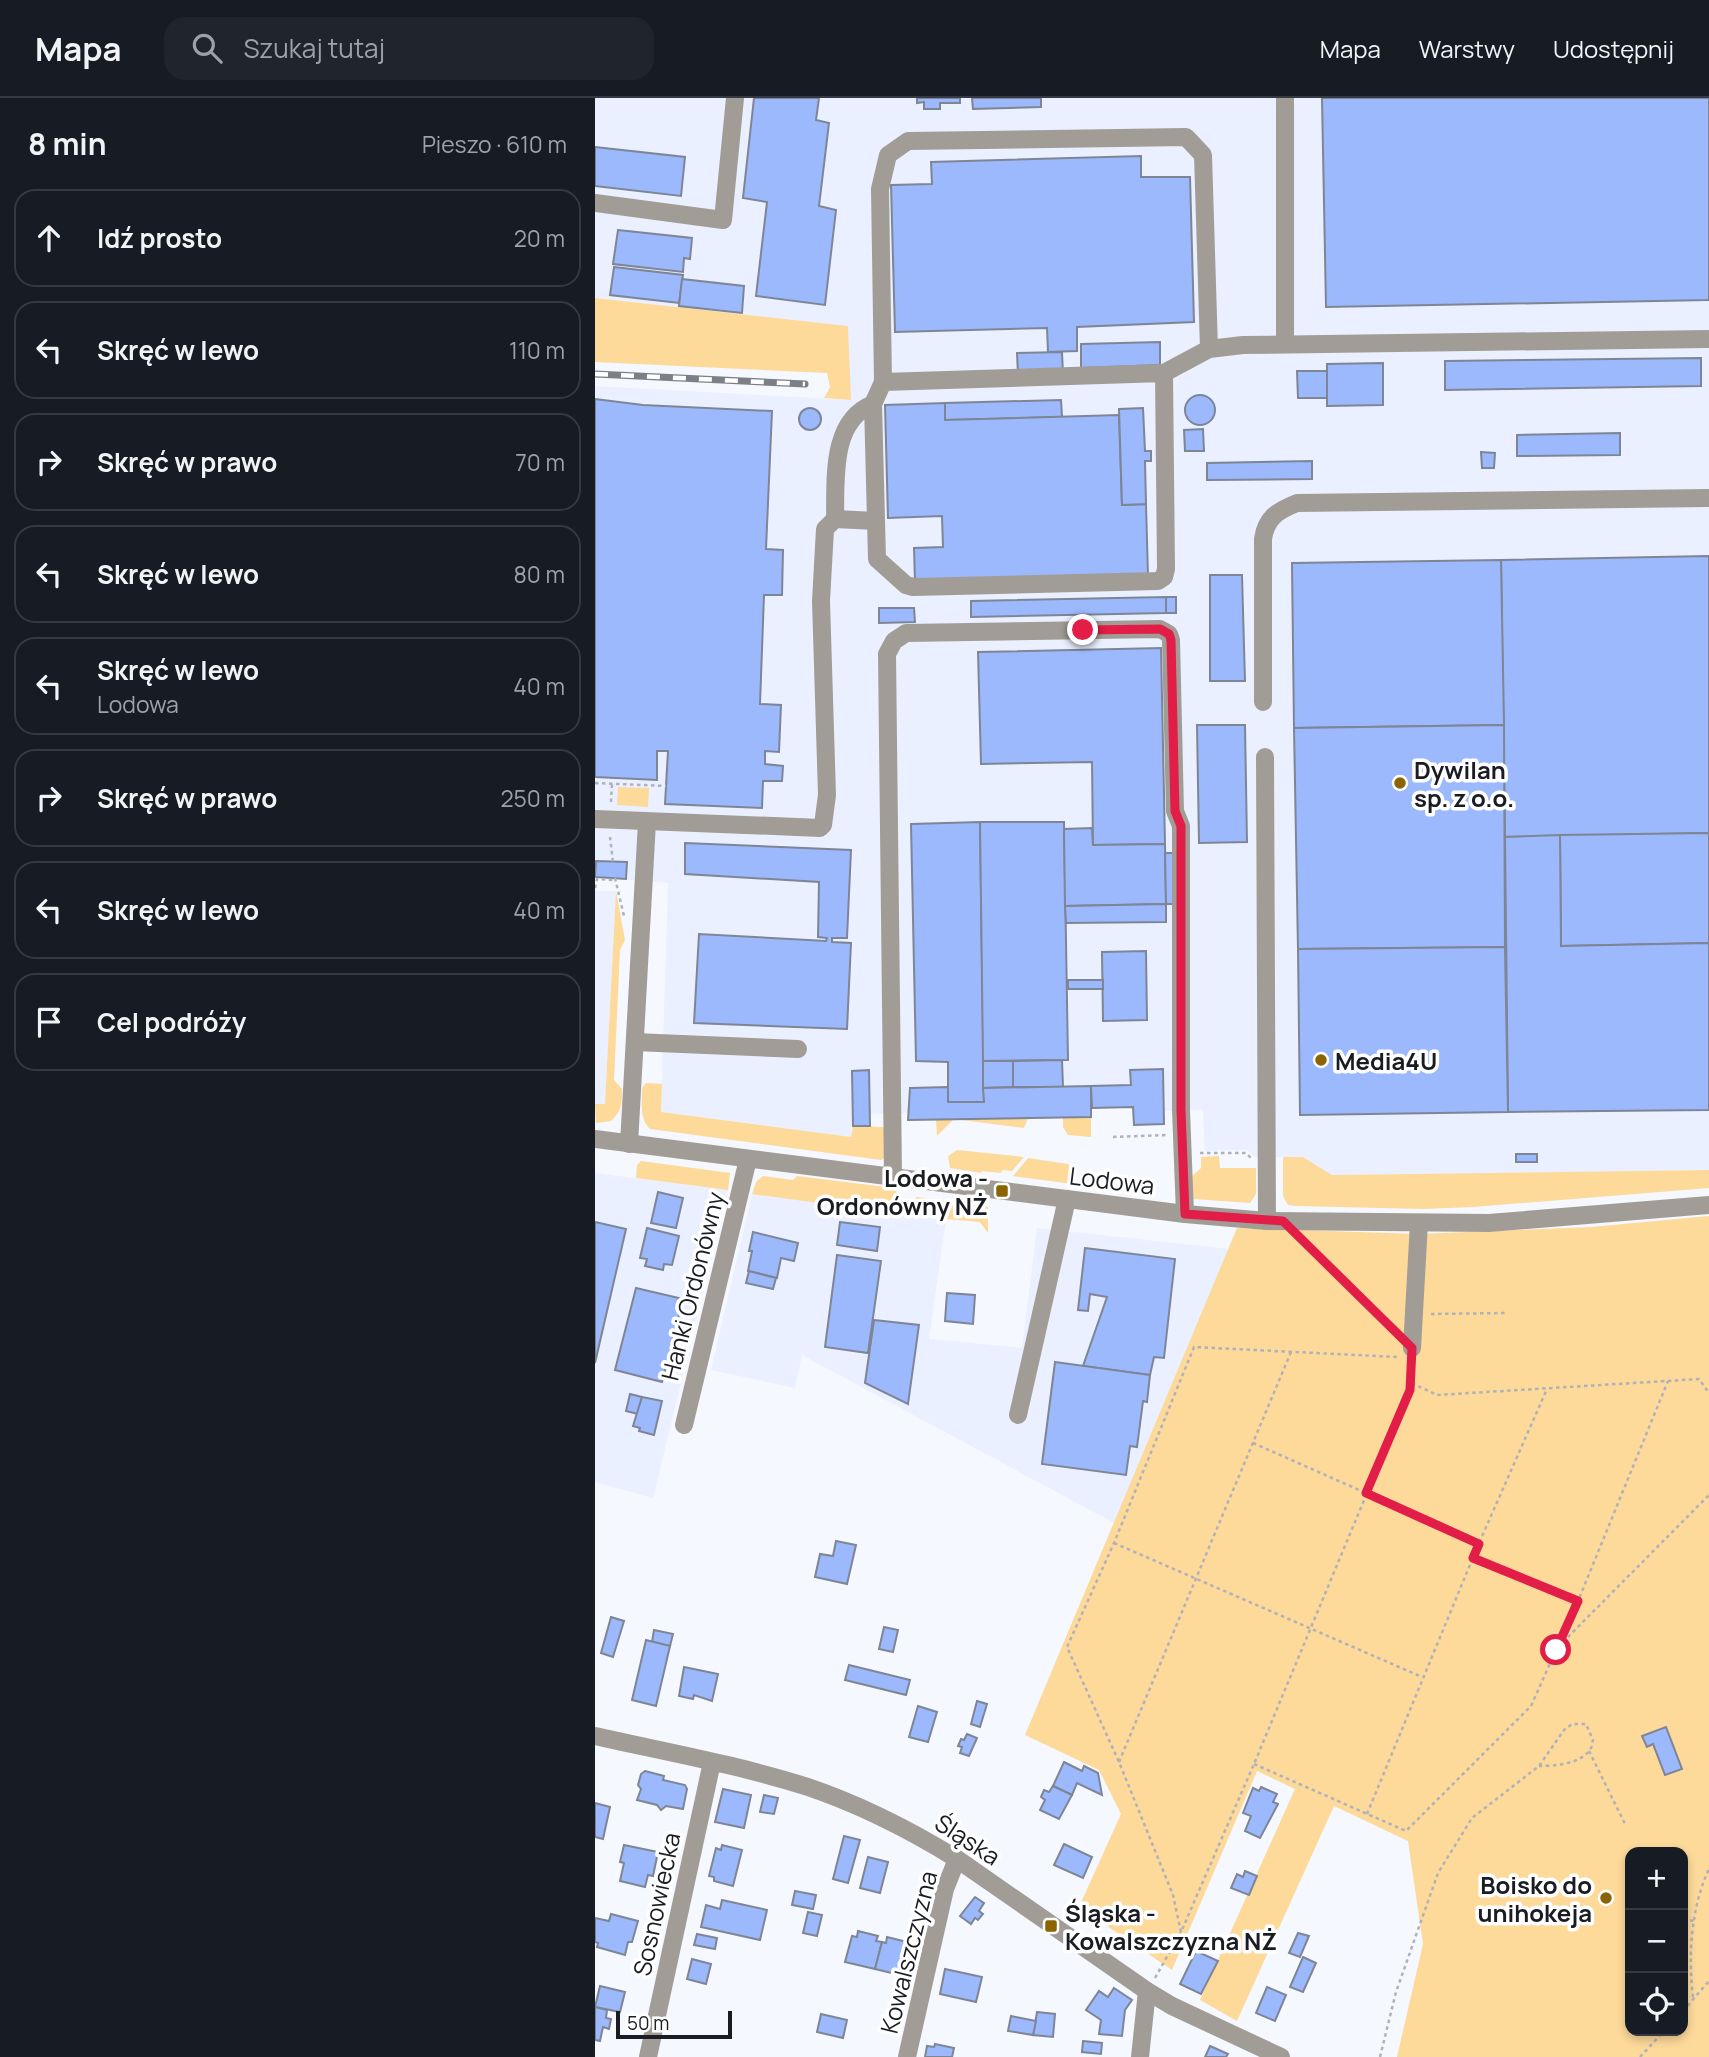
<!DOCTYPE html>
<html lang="pl">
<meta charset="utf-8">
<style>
:root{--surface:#171b24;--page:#20242c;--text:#f1f3f6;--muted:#9ea1a6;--line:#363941}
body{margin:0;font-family:Manrope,sans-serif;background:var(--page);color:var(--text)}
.controls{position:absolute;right:21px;bottom:21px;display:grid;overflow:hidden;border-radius:14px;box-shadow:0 4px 10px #0003}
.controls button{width:63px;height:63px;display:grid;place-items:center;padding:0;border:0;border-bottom:2px solid var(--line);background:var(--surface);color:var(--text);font:35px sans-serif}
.scale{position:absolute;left:21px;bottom:18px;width:116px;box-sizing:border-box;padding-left:7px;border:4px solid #191c22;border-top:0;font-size:19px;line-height:24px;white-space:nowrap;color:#191c22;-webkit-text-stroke:5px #fff;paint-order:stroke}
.stop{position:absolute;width:21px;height:21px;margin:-16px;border:5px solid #e11d48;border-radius:50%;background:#fff}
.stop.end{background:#e11d48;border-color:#fff;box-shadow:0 2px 7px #0008}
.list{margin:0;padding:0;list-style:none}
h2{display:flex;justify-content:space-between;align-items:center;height:91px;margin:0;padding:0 28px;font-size:30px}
h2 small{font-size:23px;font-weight:400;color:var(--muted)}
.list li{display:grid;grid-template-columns:46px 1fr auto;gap:21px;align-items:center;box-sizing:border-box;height:98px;margin:0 14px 14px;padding:0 14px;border:2px solid var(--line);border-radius:21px}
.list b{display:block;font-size:26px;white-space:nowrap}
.list p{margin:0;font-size:23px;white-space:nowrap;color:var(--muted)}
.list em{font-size:23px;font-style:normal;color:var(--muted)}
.icon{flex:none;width:38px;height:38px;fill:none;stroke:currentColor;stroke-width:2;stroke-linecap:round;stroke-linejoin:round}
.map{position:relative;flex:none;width:1114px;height:1959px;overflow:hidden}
header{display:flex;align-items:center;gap:42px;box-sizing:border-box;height:98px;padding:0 35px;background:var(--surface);border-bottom:2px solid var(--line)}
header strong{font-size:33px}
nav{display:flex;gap:38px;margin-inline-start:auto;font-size:24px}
.search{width:490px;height:63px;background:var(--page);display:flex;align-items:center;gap:18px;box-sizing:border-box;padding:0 24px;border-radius:21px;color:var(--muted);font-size:26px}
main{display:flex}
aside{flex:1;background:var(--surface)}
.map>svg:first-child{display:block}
.built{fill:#eaf0ff}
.green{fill:#fdd99a;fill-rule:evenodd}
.building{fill:#9cb9fd;stroke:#7e8594;stroke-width:2}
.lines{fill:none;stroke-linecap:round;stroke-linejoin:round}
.path{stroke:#afb2b9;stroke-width:2.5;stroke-dasharray:3.5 3.5;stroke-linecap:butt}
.minor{stroke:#a19d96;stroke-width:18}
.rail-casing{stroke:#7c7f85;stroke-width:7}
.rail{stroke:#fff;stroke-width:4.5;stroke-dasharray:13;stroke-linecap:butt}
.route{stroke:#e11d48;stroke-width:9}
.poi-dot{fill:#8a6302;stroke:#fff;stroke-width:2.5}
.labels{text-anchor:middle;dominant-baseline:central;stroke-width:7;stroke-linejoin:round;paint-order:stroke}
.poi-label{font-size:24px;font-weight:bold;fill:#191c22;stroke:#fff;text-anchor:start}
.street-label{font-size:24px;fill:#191c22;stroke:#fff}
</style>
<header>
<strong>Mapa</strong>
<div class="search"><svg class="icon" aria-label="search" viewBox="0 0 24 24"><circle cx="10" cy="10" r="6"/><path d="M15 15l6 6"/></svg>Szukaj tutaj</div>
<nav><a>Mapa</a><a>Warstwy</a><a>Udostępnij</a></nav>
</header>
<main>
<aside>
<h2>8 min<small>Pieszo · 610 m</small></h2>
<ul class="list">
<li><svg class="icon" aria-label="ahead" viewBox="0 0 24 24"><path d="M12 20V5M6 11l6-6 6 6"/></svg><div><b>Idź prosto</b></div><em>20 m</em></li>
<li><svg class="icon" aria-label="left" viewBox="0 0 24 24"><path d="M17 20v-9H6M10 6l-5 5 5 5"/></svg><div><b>Skręć w lewo</b></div><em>110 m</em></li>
<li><svg class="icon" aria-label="right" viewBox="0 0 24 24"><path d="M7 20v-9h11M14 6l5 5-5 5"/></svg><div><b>Skręć w prawo</b></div><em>70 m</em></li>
<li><svg class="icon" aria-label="left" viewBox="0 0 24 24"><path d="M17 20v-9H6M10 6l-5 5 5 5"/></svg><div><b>Skręć w lewo</b></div><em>80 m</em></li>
<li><svg class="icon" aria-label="left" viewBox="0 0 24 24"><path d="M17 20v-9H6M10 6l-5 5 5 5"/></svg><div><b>Skręć w lewo</b><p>Lodowa</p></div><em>40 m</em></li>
<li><svg class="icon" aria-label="right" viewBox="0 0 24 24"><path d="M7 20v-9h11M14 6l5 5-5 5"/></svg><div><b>Skręć w prawo</b></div><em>250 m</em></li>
<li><svg class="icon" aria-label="left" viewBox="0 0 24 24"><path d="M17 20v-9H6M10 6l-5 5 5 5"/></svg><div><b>Skręć w lewo</b></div><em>40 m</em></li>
<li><svg class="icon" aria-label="arrive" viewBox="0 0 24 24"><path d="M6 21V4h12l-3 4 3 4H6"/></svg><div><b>Cel podróży</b></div></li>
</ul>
</aside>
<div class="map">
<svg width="1114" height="1959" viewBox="0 0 1114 1959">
<rect width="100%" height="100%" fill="#f5f8ff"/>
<g class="built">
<polygon points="0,0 1114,0 1114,1072 737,1077 708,1059 660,1059 652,1052 610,1053 608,1012 569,1013 569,1026 539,1027 538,1009 497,1010 496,1019 313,1022 313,1015 258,1016 256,1039 66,1014 73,785 0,779 0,288 255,302 253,228 0,200"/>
<polygon points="0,793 21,793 10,1007 0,1006"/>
<polygon points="0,1075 133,1092 58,1400 0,1384"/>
<polygon points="157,1096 351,1121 334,1241 427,1250 442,1130 634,1151 519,1425 207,1257 200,1290 116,1272"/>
</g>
<g class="green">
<polygon points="0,200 253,228 256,302 229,300 235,289 232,275 0,264"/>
<polygon points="23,689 54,690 53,709 22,707"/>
<path d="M 21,793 L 30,842 L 25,852 L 19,982 L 27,991 C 27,1005 27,1013 16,1023 L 1,1025 L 0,1006 L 10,1006 Z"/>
<path d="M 51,985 L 67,986 L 66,1014 L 256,1039 L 258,1028 L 288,1029 L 291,1032 L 290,1060 L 286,1062 L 55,1031 C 44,1020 47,1005 47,990 Z"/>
<polygon points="468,1019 496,1019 496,1039 473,1037 468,1029"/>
<polygon points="433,1020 429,1030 359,1021 342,1038 341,1021"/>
<polygon points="362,1052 429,1059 417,1073 407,1072 406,1075 387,1073 386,1075 355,1070 353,1058"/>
<polygon points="624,1058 625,1070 661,1070 661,1096 655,1105 599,1101 596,1099 594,1081 606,1070 606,1059"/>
<polygon points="688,1059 708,1059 737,1077 1114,1072 1114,1090 878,1109 828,1111 701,1108 693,1107 688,1098"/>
<polygon points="433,1060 473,1066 480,1072 480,1084 478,1086 418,1078"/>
<polygon points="46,1063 135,1075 133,1092 41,1080 42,1067"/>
<polygon points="168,1078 198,1082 202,1078 299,1090 305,1099 303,1116 157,1096 161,1084"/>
<polygon points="321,1099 354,1103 354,1107 365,1109 366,1105 393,1109 393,1135 385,1124 317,1118"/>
<path d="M 1114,1118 L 1114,1959 L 802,1959 L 828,1846 L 813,1743 L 739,1708 L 642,1923 L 605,1902 L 700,1691 L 662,1673 L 577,1872 L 484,1809 L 526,1716 L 504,1672 L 430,1637 L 642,1130 L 823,1136 L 996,1129 ZM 1035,1754 L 1088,1754 L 1088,1933 L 1035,1933 Z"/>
</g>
<g class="building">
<polygon points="159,0 224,0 221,22 234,25 224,108 241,112 230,207 161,198 172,104 148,100"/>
<polygon points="322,0 365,0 365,5 345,5 345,11 329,11 329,4 322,5"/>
<polygon points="377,0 446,0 446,9 378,11"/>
<polygon points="727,0 1114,0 1114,202 731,209"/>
<polygon points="0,49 90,59 86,98 0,88"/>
<polygon points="546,58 546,79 595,79 599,224 482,229 482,253 453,254 452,230 300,234 296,87 337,86 336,64"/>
<polygon points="23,132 97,140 95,161 89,160 88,174 18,166"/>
<polygon points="19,169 88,177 84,205 15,197"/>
<polygon points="87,181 149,188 147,215 84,208"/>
<polygon points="565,244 565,267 486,270 486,246"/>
<polygon points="467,254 468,276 423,277 422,255"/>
<polygon points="1106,260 1106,288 850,292 850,263"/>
<polygon points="788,265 788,307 732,308 732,266"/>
<polygon points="702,273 732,273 732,300 703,300"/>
<circle cx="605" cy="312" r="15"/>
<polygon points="0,301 48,307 177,313 171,451 188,452 187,497 169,497 165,606 186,607 184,654 170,653 170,666 188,668 187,683 168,683 167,710 70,706 73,653 62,653 62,682 0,679"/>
<polygon points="466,302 467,319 350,322 350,305"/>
<polygon points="350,305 350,322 524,317 527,407 551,406 553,478 320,484 319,450 348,449 347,418 293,420 290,307"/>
<circle cx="215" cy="321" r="11"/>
<polygon points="548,310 550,353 556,353 556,363 550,363 551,406 527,407 524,311"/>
<polygon points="608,331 609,353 590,353 589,332"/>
<polygon points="1025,335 1025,357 922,358 922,337"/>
<polygon points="886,354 900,355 899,370 887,370"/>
<polygon points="717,363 717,381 612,382 612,365"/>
<polygon points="1114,458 1114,735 910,739 906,462"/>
<polygon points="906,462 909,627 699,630 697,465"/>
<polygon points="615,477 647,477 650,583 615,583"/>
<polygon points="571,499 571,515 376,519 376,503"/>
<rect x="571" y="499" width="10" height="16"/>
<polygon points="284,510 319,510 320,524 284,525"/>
<polygon points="566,550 570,746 498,747 497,664 386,666 383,554"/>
<polygon points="602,627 650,627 652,744 604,745"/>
<polygon points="909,627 910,849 703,851 699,630"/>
<polygon points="385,724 389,1004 353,1004 353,964 321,963 316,726"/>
<polygon points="385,724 469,724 473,962 388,963"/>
<polygon points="497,730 498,747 570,746 571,806 470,808 469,731"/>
<polygon points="1114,735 1114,845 966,848 965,737"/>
<polygon points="965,737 966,848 1114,845 1114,1012 913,1014 910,739"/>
<polygon points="90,745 256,752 252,840 237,840 237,844 256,845 252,931 99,925 104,836 231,843 232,840 223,839 224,784 90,776"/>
<polygon points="570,755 578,755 579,806 571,806"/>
<polygon points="1,763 32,764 31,781 0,779"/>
<polygon points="571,806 571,824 471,825 470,808"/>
<polygon points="910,849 913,1014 705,1017 703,851"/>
<polygon points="551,853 552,922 508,923 507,854"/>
<rect x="473" y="882" width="35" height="9"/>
<polygon points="467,962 468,989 418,989 418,963"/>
<polygon points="388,963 418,963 418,989 388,990"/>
<polygon points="568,971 569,1026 539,1027 538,1009 497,1010 496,988 536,987 535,972"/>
<polygon points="274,972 275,1028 258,1028 257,973"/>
<polygon points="496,988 496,1019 313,1022 315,990 353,989 353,1004 389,1004 388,990"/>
<rect x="921" y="1056" width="21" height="8"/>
<polygon points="63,1094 88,1100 81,1130 56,1125"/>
<polygon points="0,1124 31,1131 0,1265"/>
<polygon points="245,1124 285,1129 282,1153 242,1147"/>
<polygon points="52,1130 84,1138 77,1167 69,1166 68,1172 50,1168 52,1161 45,1160"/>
<polygon points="158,1134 203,1145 199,1163 186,1160 182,1180 153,1173 157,1153 154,1153"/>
<polygon points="490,1150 580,1161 569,1260 559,1259 555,1277 488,1268 512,1199 495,1196 493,1213 483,1212"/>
<polygon points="242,1157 286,1163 273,1255 230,1249"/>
<polygon points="154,1173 181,1180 178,1191 151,1185"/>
<polygon points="41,1190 88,1201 67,1284 20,1272"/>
<polygon points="352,1195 380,1197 378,1226 350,1223"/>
<polygon points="279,1222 324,1227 313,1306 270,1285"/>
<polygon points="460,1264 555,1277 552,1304 548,1303 542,1349 535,1348 531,1377 447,1366"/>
<polygon points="35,1296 47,1299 43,1316 31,1313"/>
<polygon points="47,1299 67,1303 59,1337 44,1333 45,1330 38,1328"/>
<polygon points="241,1443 261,1447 252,1486 220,1479 225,1456 238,1458"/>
<polygon points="16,1519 29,1523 18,1559 6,1555"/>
<polygon points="289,1529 303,1532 298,1554 284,1551"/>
<polygon points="59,1532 78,1536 75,1548 57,1544"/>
<polygon points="51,1542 75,1548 61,1608 37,1602"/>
<polygon points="254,1567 315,1582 311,1597 250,1582"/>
<polygon points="89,1569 123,1576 117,1603 99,1597 98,1601 84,1598"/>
<polygon points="382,1603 392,1606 385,1629 376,1626"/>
<polygon points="323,1608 342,1614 333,1644 314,1639"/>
<polygon points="1071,1629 1087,1671 1070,1677 1058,1646 1052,1649 1047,1638"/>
<polygon points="372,1636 382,1640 374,1658 365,1655 367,1649 363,1648 366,1641 369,1642"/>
<polygon points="469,1664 487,1673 489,1668 503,1675 507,1697 482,1685 477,1697 458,1688"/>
<polygon points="50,1673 69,1678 68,1682 90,1687 92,1691 88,1711 71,1708 66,1712 62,1707 42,1702 46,1691 43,1687 46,1676"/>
<polygon points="458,1688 477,1697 464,1721 445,1712 450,1702 446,1699 449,1692 454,1694"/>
<polygon points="666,1689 682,1696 678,1704 683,1706 665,1740 650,1733 656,1718 648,1715 658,1690 664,1693"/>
<polygon points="128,1691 156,1697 149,1730 120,1724"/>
<polygon points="169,1697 183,1700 179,1716 165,1714"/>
<polygon points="0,1705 15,1709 8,1741 0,1739"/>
<polygon points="249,1738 265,1742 253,1785 238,1781"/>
<polygon points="469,1746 497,1759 488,1780 459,1767"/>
<polygon points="29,1747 63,1754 58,1778 53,1777 50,1789 25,1783 29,1765 25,1764"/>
<polygon points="127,1747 147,1752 138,1788 119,1783 119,1779 114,1778 121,1750 126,1752"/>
<polygon points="273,1759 293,1764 285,1795 265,1790"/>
<polygon points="650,1773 662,1778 654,1797 636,1790 642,1776 648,1779"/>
<polygon points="200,1793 221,1797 218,1811 197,1807"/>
<polygon points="380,1799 389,1805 384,1813 388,1816 383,1822 380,1820 376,1826 365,1818"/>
<polygon points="127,1802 172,1812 165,1842 106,1829 111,1807 125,1811"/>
<polygon points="213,1814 227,1817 222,1838 208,1835"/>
<polygon points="16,1816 43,1823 37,1844 33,1844 30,1857 2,1849 3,1845 0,1844 0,1820 14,1823"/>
<polygon points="263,1833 283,1838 281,1843 287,1844 280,1871 250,1864 257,1838 262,1839"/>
<polygon points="703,1835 714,1838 705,1859 694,1855"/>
<polygon points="102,1836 122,1840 120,1851 99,1847"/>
<polygon points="292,1839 320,1846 315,1870 308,1868 305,1877 280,1871 287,1844 291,1845"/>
<polygon points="601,1853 623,1863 606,1896 585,1886"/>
<polygon points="708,1859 721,1865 708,1894 695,1889"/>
<polygon points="97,1861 116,1866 111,1886 92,1881"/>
<polygon points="350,1871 387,1879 381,1904 345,1896"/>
<polygon points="5,1888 30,1894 25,1914 0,1909"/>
<polygon points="672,1889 691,1897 680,1923 661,1915"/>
<polygon points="519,1890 537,1902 530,1912 527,1938 504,1936 506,1922 491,1912 504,1893 513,1899"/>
<polygon points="0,1909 12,1912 11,1920 16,1921 14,1931 8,1929 5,1943 0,1942"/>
<polygon points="442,1914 460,1916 458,1939 438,1937"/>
<polygon points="226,1916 252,1922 248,1940 222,1934"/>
<polygon points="416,1918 441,1923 438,1937 413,1933"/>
<polygon points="488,1943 507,1945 506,1956 487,1954"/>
<polygon points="340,1946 359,1950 357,1959 330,1959 332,1948 339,1949"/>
<polygon points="615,1948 633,1956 631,1959 610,1959"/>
</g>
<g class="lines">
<g class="path">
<polyline points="0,685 71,688"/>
<polyline points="16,704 17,686"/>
<polyline points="15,739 18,764"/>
<polyline points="20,780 29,818"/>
<polyline points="0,790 2,781 19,782"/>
<polyline points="518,1039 571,1037"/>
<polyline points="605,1055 651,1055 656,1060"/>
<polyline points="705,1140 800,1234"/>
<polyline points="836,1216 910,1215"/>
<polyline points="817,1285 842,1297 1104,1281 1114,1295"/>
<polyline points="658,1345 884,1445"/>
<polyline points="519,1445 827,1579"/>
<polyline points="878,1460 982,1503"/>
<polyline points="963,1549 1114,1397"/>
<polyline points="994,1653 1031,1728"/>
<polyline points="524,1664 696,1254"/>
<polyline points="659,1666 811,1733 936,1608 983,1503 1073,1283"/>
<polyline points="772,1716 884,1445 952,1291"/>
<polyline points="1088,1822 1100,1823"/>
<polyline points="586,1834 578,1797 524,1664 472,1549 519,1445 599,1249 802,1259"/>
<polyline points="560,1880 586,1834 659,1666 815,1292 817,1265"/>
<path d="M 1098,1899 C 1093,1857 1096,1809 1114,1771"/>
<polyline points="1088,1913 1114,1883"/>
<path d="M 785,1959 L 801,1894 L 843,1775 L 877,1720 L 944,1668 L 969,1632 L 977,1626 L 991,1626 L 998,1642 C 997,1646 997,1650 994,1653 C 984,1666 959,1668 944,1668"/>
<polyline points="1045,1959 1069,1933"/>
</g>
<g class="minor">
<polyline points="690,0 690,246"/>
<polyline points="0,105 128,122 140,0"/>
<polyline points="569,275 571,471 569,479 563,483 318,489 311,487 282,461 278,306 288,284 569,275 614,251 648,247 1114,241"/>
<polyline points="288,284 285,91 293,57 313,43 591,39 608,57 614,251"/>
<polyline points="240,421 281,423"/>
<path d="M 668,604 L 668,441 C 671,420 682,413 702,405 L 1114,400"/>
<polyline points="670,659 672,1123"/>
<path d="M 0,721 L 202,729 L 225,730 L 228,727 L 232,697 L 226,503 L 230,431 L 240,421 C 241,382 235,323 278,306"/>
<polyline points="40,944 203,951"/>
<polyline points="0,1041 590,1116 672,1123 894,1125 1114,1107"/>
<polyline points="34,1046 52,724"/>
<polyline points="298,1079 292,556 299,543 311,535 565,531 574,536 576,542 580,713 586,728 586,1012 590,1116"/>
<polyline points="817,1250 824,1125"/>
<polyline points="423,1317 472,1101"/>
<polyline points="89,1327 153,1061"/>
<path d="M 0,1638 C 71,1654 144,1667 213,1689 C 266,1707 315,1732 362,1761 L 552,1893 L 577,1908 L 686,1959"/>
<polyline points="53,1959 117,1664"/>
<polyline points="312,1959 350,1791 362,1761"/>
<polyline points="545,1959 552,1893"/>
</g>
<g class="rail-casing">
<polyline id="rail" points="0,276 210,286"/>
</g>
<use href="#rail" class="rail"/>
</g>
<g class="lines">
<polyline class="route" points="488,532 565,531 574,536 576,542 580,713 586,728 586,1012 590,1116 688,1123 817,1250 815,1292 771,1395 884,1446 878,1460 983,1503 961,1552"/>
</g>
<g class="poi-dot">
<circle cx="805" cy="685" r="7"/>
<circle cx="726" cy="962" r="7"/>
<rect x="400" y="1086" width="14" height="14" rx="3.5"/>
<circle cx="1011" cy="1800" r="7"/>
<rect x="449" y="1821" width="14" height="14" rx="3.5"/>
</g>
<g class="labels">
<g class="poi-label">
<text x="819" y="671">Dywilan<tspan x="819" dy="28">sp. z o.o.</tspan></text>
<text x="740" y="962">Media4U</text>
<text x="393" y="1079" text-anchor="end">Lodowa -<tspan x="393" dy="28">Ordonówny NŻ</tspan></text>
<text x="997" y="1786" text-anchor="end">Boisko do<tspan x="997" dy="28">unihokeja</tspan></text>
<text x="470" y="1814">Śląska -<tspan x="470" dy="28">Kowalszczyzna NŻ</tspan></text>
</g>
<g class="street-label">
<text transform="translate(517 1082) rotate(7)">Lodowa</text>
<text transform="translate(97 1188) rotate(-76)">Hanki Ordonówny</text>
<text transform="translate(373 1741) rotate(33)">Śląska</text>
<text transform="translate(61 1806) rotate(-78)">Sosnowiecka</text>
<text transform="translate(313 1854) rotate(-76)">Kowalszczyzna</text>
</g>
</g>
</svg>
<div class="controls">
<button>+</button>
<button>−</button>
<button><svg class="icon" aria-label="locate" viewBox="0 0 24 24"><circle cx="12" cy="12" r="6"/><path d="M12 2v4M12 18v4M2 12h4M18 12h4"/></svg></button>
</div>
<div class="scale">50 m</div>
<div class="stop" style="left:961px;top:1552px"></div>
<div class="stop end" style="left:488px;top:532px"></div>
</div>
</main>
